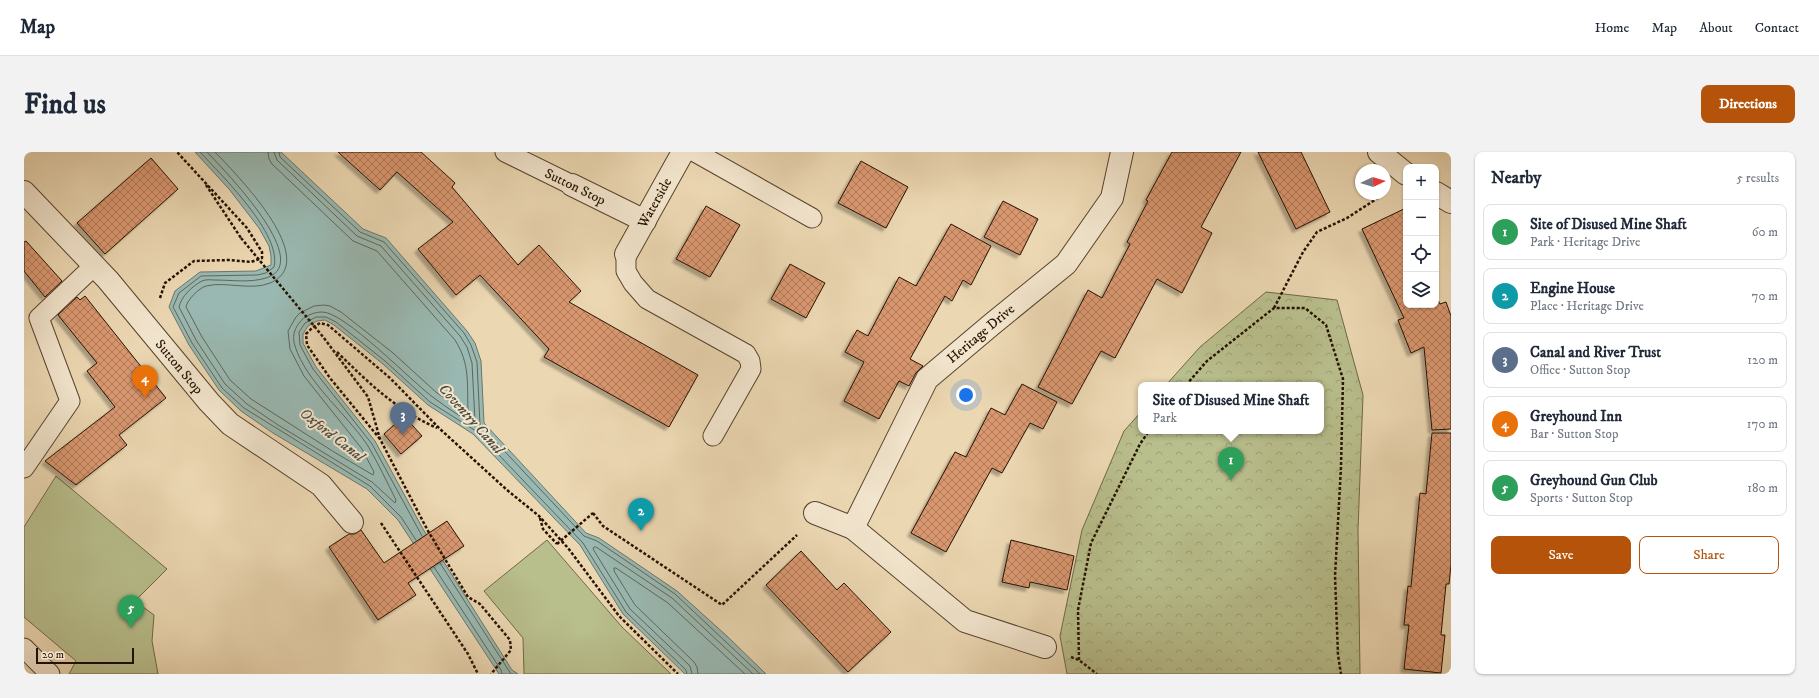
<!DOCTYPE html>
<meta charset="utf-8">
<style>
:root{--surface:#fff;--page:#f2f2f3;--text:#1f2937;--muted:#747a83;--line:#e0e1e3;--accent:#b45309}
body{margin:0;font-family:"IM FELL DW Pica",serif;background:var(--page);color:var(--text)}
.controls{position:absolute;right:12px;top:12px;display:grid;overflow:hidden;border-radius:8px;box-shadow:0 1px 3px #0004}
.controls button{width:36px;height:36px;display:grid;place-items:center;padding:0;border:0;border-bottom:1px solid var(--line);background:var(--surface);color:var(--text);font:20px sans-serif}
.compass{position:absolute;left:1331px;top:12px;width:36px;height:36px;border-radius:50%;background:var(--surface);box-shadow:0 1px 3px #0004;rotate:86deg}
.scale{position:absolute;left:12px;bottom:10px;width:98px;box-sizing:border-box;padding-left:4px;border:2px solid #271201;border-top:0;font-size:11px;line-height:14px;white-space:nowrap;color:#271201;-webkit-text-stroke:3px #f2e5cd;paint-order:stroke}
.you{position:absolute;left:942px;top:243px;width:14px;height:14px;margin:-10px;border:3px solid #fff;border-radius:50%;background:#1a73e8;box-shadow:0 0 0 6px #1a73e833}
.badge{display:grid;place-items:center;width:26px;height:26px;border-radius:50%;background:var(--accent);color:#fff;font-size:13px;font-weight:700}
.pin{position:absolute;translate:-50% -33px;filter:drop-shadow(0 1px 2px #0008)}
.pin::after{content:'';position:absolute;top:21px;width:14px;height:12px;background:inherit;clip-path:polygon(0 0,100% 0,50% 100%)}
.popup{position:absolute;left:1114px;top:230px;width:186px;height:52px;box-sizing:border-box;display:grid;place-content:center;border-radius:8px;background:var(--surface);filter:drop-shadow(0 1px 3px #0005);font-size:13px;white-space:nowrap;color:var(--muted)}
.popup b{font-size:15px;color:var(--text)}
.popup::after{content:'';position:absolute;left:50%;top:100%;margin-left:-8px;border:8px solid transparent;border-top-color:var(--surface)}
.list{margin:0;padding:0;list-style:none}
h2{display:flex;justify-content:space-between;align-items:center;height:52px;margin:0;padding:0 16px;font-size:17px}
h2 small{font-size:13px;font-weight:400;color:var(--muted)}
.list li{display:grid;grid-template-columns:26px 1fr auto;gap:12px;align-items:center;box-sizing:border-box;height:56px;margin:0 8px 8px;padding:0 8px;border:1px solid var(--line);border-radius:8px}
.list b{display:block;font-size:15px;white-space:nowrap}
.list p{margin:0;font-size:13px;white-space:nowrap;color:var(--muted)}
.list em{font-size:13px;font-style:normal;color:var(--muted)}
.actions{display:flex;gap:8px;padding:12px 16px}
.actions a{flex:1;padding:9px 0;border:1px solid var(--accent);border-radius:8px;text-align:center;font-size:14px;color:var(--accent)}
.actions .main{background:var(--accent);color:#fff}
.icon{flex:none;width:22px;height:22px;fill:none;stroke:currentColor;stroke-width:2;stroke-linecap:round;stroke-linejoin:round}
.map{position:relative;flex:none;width:1427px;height:522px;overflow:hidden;border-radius:8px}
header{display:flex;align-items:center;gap:24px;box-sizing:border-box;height:56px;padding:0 20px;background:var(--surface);border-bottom:1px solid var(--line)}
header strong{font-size:19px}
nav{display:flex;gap:22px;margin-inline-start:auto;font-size:14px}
.intro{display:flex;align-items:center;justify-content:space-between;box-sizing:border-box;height:96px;padding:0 24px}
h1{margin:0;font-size:28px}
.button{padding:10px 18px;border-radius:8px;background:var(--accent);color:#fff;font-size:14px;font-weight:700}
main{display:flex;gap:24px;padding:0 24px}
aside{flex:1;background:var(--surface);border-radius:8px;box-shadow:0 1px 3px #0004}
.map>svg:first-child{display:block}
.green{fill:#b8be8c;stroke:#706846}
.park{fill:url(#park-crowns);stroke:#706846}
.water{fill:#99b8b1;stroke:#6b766b}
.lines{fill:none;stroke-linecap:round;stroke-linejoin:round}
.shore{stroke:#606559;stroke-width:1}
.building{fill:url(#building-cross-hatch);stroke:#271201;filter:url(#shadow)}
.service-casing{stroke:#58432d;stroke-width:21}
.minor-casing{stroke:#58432d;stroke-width:24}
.path{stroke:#271201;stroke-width:2.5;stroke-dasharray:3 2;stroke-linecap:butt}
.service{stroke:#f2e5cd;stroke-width:19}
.minor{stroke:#f2e5cd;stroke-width:22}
.path-bridge{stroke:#271201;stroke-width:2.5;stroke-dasharray:3 2;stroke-linecap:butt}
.labels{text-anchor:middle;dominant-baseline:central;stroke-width:4;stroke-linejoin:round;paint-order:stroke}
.street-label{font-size:14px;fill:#271201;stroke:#f2e5cd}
.water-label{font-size:15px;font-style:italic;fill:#4f4c3f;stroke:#f2e5cd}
</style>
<header>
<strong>Map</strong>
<nav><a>Home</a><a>Map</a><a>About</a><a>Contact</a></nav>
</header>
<div class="intro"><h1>Find us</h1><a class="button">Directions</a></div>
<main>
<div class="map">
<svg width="1427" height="522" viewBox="0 0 1427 522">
<defs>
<pattern id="park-crowns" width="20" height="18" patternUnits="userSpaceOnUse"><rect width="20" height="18" fill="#b8be8c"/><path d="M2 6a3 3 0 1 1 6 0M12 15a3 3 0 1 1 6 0" fill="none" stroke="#9ea277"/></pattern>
<pattern id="building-cross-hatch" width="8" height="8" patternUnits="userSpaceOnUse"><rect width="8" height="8" fill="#d9976f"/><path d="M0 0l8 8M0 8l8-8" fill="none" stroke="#b07a59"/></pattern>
<filter id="shadow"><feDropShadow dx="-3.5" dy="3.5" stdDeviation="1" flood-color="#0004"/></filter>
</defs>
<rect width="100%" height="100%" fill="#ebd7b2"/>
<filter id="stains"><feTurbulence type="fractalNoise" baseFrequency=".005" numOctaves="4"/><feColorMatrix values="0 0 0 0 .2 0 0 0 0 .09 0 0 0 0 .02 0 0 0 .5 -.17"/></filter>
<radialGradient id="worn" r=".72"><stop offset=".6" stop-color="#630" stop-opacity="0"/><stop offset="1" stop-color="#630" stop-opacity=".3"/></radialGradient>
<g class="green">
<polygon points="32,324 143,417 111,449 130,463 128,489 134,522 45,522 52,509 0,465 0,375"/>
<polygon points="523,388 598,475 647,522 500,522 499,486 460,439"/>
</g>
<polygon class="park" points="1242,140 1313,148 1339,243 1334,378 1336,522 1043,522 1036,484 1058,378 1100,279 1117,260 1117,279 1297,279 1297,233 1142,233 1176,195"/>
<polygon class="water" points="171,0 257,0 339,77 362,86 443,179 451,191 457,209 460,271 562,381 575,386 653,439 704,485 742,522 661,522 599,462 556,393 449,282 404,253 359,212 310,173 301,168 293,169 284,174 279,182 279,191 292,215 351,289 399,377 488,518 494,522 475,522 374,368 343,337 249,281 217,259 195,238 165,193 145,155 151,139 176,120 232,119 247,113 247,104 245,94 235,76 205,37"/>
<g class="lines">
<g class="shore">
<path d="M 176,0 C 198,24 258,82 250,115 L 242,121 L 233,123 L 177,124 L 155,141 L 149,155 L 168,191 L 198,236 L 220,256 L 346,334 L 377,365 L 392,388"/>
<path d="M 183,0 C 199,17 292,111 242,126 C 226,131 207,128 191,128 C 187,128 182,127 178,129 C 168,134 157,145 155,155 L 172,188 L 201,232 L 223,252 L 254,273 L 348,330 L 371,351 L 372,348 C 363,330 354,311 344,294 C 323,262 282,230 271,194 C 268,185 270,178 275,171 C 280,164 290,160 298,160 C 320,159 389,231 410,246 C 422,255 435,264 448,271 L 451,269 L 448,211 L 443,195 L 436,184 L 357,94 L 333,84 L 253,8 L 250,0"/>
<path d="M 191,0 C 211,21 299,109 246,131 C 227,139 201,129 182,134 C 175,136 163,148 162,155 L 178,185 L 206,228 L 227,247 L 310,300 L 349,323 L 350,320 L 338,297 L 280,224 L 266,197 L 264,179 L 272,165 L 276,161 L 290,154 L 300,153 L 306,154 L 317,160 L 369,201 L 413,241 L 442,260 L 444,258 C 443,230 446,212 431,188 L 353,99 L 329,89 L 248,12 L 245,7 L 244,0"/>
<polyline points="255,0 256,5 336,80 360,90 440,181 447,193 453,210 456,273 560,384 573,389 651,442 736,522"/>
<polyline points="398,384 348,292 289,217 276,193 275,180 281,171 292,165 302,165 312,170 361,209 406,250 452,279 559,391 602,460 662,518 663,522"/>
<polyline points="416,411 487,522"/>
<polyline points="410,415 477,518 478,522"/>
<polyline points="668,522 666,514 606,457 569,397 570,395 572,395 648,446 729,522"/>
<polyline points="674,522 673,515 670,510 611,453 590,419 590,416 592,416 644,451 721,522"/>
</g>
</g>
<g class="building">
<polygon points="314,0 397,0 431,31 428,35 494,113 515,93 557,139 545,150 674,223 645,275 520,205 525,197 456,123 432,143 394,97 429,70 373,20 356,38"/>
<polygon points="1148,0 1217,0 1177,75 1188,81 1158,141 1133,127 1091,206 1077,199 1048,252 1014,235 1064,138 1078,146 1106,92 1103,90 1124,49 1122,48"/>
<polygon points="1234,0 1277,0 1306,60 1272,77"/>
<polygon points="127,6 154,37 81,102 53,71"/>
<polygon points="837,9 884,35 862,76 814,51"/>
<polygon points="979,49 1014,67 996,103 960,85"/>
<polygon points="682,54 716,73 686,125 652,107"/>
<polygon points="1382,56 1382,153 1412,153 1412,144 1416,152 1422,150 1427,164 1427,277 1408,278 1400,195 1387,201 1374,168 1380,166 1338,77"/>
<polygon points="927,72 967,94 947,133 939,128 928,149 921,144 886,207 899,214 892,221 885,234 875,229 855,267 820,249 840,210 821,200 833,178 844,184 875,125 892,134"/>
<polygon points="2,89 38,129 21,145 0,119 0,90"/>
<polygon points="766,112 801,131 782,166 747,147"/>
<polygon points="61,144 142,246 95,283 103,293 52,333 21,309 91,255 63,219 73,211 34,163 53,145 56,148"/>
<polygon points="998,232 1033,250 1019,277 1006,271 978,321 968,316 922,400 887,381 931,300 942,305 967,256 981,263"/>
<polygon points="380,264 398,284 377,302 360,282"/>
<polygon points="1408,281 1427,281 1427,413 1425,432 1422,432 1417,483 1421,483 1417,521 1380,517 1385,473 1380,473 1384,434 1387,435 1396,341 1402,342"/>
<polygon points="423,369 440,394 384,431 392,443 354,468 305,395 325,382 331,382 337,378 360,411"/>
<polygon points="987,388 1050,404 1043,438 1006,430 1005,436 978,430"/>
<polygon points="777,399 813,438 820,431 867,480 824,520 742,433"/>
</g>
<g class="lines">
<g class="service-casing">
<g id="service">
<polyline points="481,0 548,33"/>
<polyline points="671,0 788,66"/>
<polyline points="602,102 602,119 609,131 623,147 722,202 726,209 727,217 689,284"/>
<polyline points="0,316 46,249 15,166 70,114"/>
<polyline points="0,496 26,522"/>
</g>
</g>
<g class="minor-casing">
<g id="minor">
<polyline points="1355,0 1382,22"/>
<polyline points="548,33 621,69"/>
<polyline points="0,40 84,128 185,250 206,272 297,333 328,370"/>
<polyline points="1412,41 1427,50"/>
<polyline points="602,102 659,0"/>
<polyline points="791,361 829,376 903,227 967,173 1042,112 1088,46 1098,0"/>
<polyline points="829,376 941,469 1021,495"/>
</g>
</g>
<g class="path">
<polyline points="182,33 217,86"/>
<polyline points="136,146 141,131 170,109 206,108 227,110 238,106 238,100 223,76 153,0"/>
<polyline points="1250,156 1279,100 1293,80 1323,66 1360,42"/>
<polyline points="300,186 344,245 356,287 404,379 444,445 456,452 486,488 487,498 467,522"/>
<path d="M 313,200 C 346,232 371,257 413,276"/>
<polyline points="1162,233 1183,209 1250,156 1281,156 1302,173 1319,227 1317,315 1311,424 1314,503 1317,522"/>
<polyline points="356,287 306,226 283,193 282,182 288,176 296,171 304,173 366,226 416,277 483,338 515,364 544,396 595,464 654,522"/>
<polyline points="569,361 579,374 698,453 773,383"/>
<polyline points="516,366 519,377 533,392"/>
<polyline points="357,371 444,502 454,522"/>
<polyline points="1047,505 1055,508 1073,522"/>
<polyline points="1055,508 1054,458 1067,391 1116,292 1125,279"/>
</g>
<use href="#service" class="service"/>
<use href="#minor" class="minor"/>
<g class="path-bridge">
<polyline points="217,86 300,186"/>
<polyline points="533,392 569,361"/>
</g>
</g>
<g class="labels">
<g class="street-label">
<text transform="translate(551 35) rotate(26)">Sutton Stop</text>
<text transform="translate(631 51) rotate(-61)">Waterside</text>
<text transform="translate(957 182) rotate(-40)">Heritage Drive</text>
<text transform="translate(155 215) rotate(50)">Sutton Stop</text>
</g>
<g class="water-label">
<text transform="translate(447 267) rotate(48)">Coventry Canal</text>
<text transform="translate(308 283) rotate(38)">Oxford Canal</text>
</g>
</g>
<rect width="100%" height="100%" filter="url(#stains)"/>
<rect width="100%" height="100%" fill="url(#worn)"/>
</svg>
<div class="controls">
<button>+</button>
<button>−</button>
<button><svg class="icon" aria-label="locate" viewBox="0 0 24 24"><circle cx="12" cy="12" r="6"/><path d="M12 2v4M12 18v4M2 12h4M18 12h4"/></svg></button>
<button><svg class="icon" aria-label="layers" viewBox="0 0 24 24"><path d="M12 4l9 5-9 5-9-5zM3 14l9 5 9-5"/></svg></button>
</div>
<svg class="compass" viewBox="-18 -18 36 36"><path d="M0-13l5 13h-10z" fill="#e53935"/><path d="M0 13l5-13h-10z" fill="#747a83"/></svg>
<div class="scale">20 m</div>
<div class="you"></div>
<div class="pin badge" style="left:1207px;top:328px;background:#2e9e5b">1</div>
<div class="popup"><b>Site of Disused Mine Shaft</b>Park</div>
<div class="pin badge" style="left:617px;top:379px;background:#0f9aa8">2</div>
<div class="pin badge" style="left:379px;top:283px;background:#5c6f8a">3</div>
<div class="pin badge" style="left:121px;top:246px;background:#e8710a">4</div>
<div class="pin badge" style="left:107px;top:476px;background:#2e9e5b">5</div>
</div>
<aside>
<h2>Nearby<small>5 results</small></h2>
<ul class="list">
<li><span class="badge" style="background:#2e9e5b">1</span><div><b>Site of Disused Mine Shaft</b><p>Park · Heritage Drive</p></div><em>60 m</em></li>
<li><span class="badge" style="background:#0f9aa8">2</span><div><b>Engine House</b><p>Place · Heritage Drive</p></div><em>70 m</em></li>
<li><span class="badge" style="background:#5c6f8a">3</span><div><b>Canal and River Trust</b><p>Office · Sutton Stop</p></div><em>120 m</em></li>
<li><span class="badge" style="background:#e8710a">4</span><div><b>Greyhound Inn</b><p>Bar · Sutton Stop</p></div><em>170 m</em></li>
<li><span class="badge" style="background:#2e9e5b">5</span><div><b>Greyhound Gun Club</b><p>Sports · Sutton Stop</p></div><em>180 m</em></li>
</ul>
<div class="actions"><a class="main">Save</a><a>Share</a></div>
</aside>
</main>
